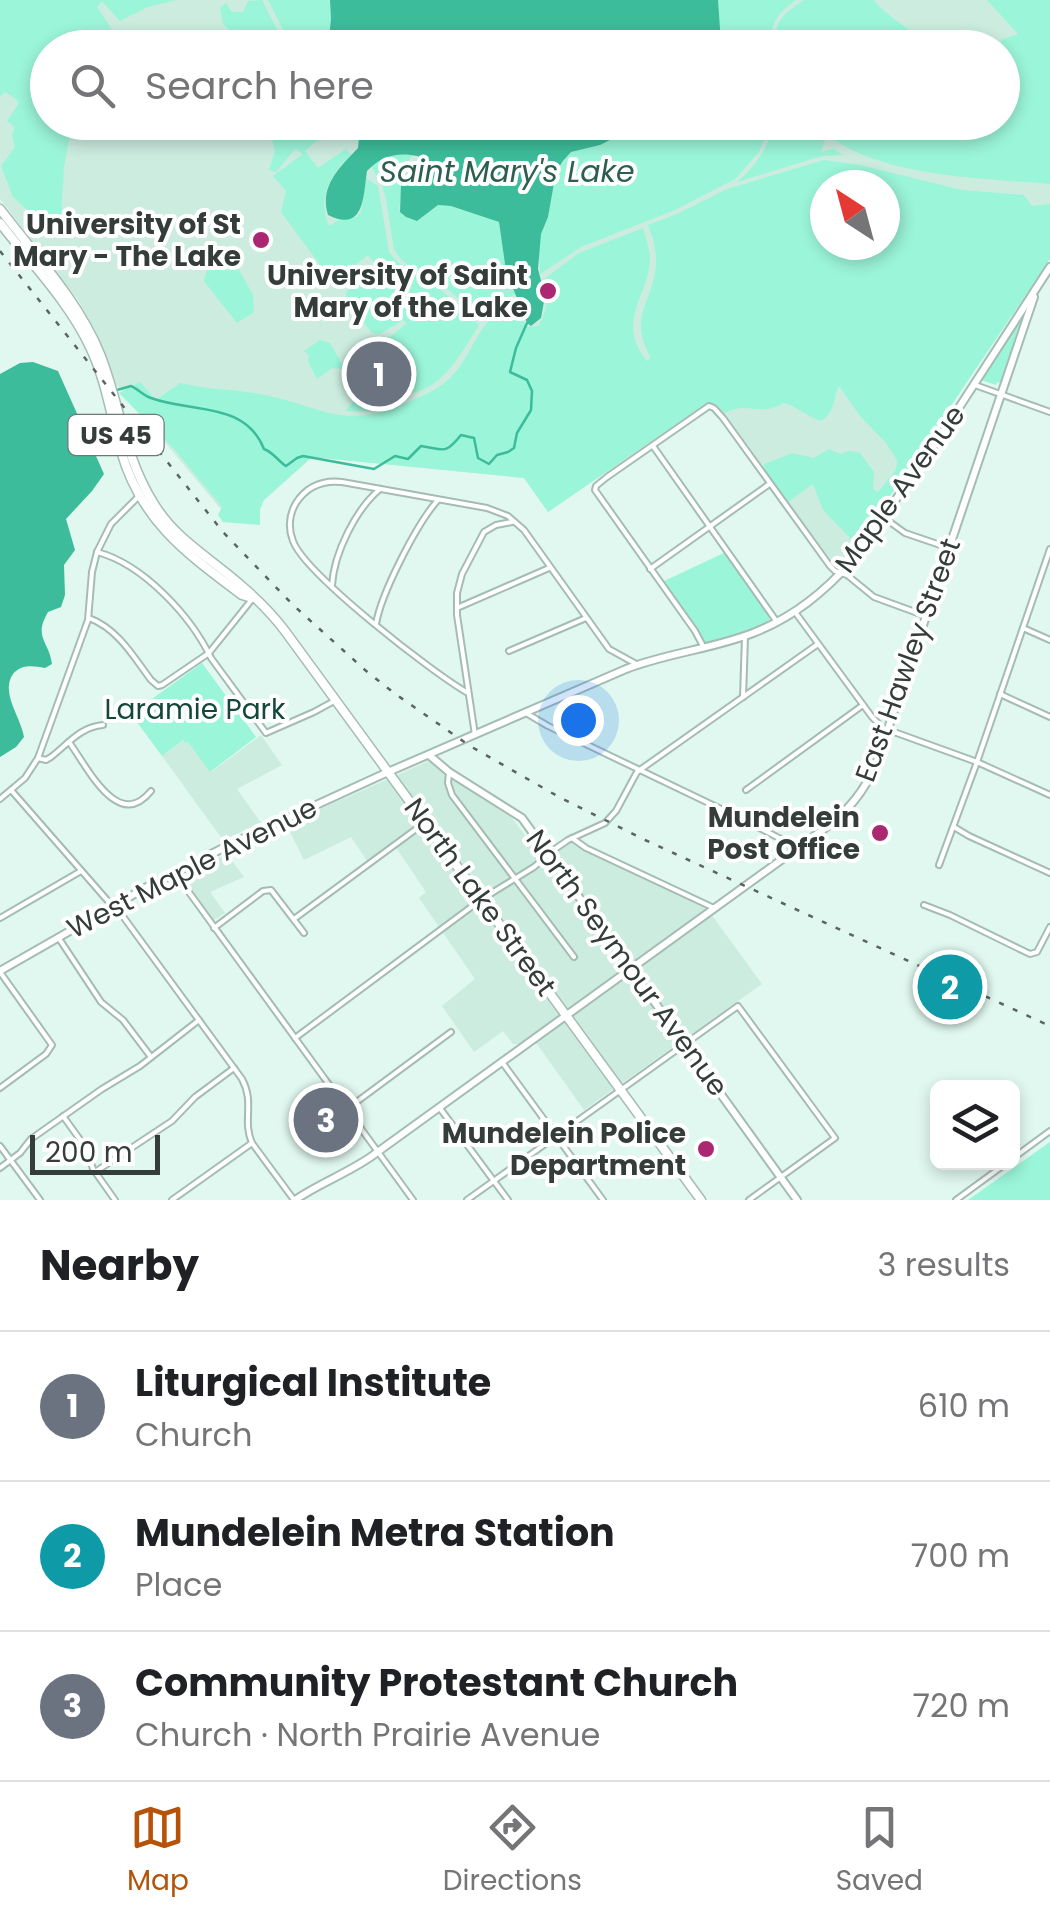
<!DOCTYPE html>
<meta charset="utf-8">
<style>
:root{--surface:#fff;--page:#f6f6f6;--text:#202124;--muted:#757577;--line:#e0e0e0;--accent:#b45309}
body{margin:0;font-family:Poppins,sans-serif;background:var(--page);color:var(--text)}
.controls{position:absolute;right:30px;bottom:30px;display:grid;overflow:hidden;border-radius:15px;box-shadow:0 5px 15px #0003}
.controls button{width:90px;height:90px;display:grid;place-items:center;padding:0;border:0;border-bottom:2px solid var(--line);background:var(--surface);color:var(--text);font:50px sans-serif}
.compass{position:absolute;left:810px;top:170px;width:90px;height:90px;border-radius:50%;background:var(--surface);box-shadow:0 5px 15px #0003;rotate:324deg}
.scale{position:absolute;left:30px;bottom:25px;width:130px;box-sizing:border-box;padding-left:10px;border:5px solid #343d3a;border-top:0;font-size:28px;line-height:35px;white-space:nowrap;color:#343d3a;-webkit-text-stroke:8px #fff;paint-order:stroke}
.you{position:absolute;left:578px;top:720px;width:35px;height:35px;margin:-25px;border:8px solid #fff;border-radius:50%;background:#1a73e8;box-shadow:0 0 0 15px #1a73e833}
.badge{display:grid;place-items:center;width:65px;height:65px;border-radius:50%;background:var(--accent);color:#fff;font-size:32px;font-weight:700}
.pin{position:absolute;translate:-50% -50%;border:5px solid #fff;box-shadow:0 2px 10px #0006}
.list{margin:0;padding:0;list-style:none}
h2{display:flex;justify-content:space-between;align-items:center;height:130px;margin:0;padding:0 40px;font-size:42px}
h2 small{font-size:32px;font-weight:400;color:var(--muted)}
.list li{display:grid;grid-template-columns:65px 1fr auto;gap:30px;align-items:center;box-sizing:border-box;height:150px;padding:0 40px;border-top:2px solid var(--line)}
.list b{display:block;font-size:38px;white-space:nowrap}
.list p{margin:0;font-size:32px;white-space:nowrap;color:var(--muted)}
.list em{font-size:32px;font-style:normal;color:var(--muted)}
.icon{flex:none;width:55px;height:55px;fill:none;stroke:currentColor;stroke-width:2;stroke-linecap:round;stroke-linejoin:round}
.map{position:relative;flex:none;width:1050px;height:1200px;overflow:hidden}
.search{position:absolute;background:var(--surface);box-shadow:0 5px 15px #0003;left:30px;right:30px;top:30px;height:110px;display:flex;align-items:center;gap:25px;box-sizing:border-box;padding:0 35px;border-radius:55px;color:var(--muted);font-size:38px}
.sheet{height:580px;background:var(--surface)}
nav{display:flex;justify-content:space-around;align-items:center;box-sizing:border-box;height:140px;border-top:2px solid var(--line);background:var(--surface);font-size:28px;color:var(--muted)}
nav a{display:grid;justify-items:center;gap:5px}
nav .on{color:var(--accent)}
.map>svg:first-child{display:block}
.built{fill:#ccece0;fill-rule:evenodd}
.green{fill:#9bf5d8;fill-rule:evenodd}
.water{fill:#3cbc9a}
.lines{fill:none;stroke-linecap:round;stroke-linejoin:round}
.stream{stroke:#3cbc9a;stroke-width:2.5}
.street-casing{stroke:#a5bcb4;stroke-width:8}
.secondary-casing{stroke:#a5bcb4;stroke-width:10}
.primary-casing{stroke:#a5bcb4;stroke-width:11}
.street{stroke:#fff;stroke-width:4}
.secondary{stroke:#fff;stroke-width:6}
.primary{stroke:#fff;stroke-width:8}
.rail{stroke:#596561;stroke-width:2.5;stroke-dasharray:5 10;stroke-linecap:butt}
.poi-dot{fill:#ab2771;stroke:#fff;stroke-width:4}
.labels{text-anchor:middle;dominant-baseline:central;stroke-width:8;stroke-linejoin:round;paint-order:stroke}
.shield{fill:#fff;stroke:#717775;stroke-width:2.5}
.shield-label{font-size:25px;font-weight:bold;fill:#343d3a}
.poi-label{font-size:28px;font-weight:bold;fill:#343d3a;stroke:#fff;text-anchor:end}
.street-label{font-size:28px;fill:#343d3a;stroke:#fff}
.park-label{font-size:28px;fill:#124739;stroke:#fff}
.water-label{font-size:30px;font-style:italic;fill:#2d5f50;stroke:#fff}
</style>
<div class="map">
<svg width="1050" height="1200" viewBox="0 0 1050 1200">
<rect width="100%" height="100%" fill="#e0f8ef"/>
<g class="built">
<path d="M 0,0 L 1050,0 L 1050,252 L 853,550 L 839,567 L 835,566 L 719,409 L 709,404 L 704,404 L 548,512 L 524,478 L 312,457 L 264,500 L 230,520 L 116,384 L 96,332 L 78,300 L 0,199 ZM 48,48 L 1002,48 L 1002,122 L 48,122 ZM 825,185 L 885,185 L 885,245 L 825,245 Z"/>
<polygon points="261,735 282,765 237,789 261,823 223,840 162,756 186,738 211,772"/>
<polygon points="429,761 507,811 537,852 571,842 703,907 714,918 762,984 584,1110 537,1044 513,1044 503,1031 474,1052 442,1006 475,979 419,898 426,892 393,843 367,861 351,837 304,860 286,824"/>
<polygon points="227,854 244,877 210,892 225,913 214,920 183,877"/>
</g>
<g class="green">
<polygon points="0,0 176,0 148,7 120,21 102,1 97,7 115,34 104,47 48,48 48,122 72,123 64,167 60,235 53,233 13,197 1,166 15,147 12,135 15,127 7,121 19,103 16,99 5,92 0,96"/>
<polygon points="262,0 286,47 241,47 239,45 227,47 234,42 235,35 223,24 220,8 226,3 232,12 243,12 248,1"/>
<polygon points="268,0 330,0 331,19 328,47 292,47"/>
<path d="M 718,0 L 796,0 C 777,13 771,24 769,47 L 760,40 L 720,34 Z"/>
<path d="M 804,0 L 874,0 C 881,12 911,30 924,41 L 918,48 L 775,47 C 775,20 782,15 804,0 Z"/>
<path d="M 987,0 L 1050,0 L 1050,184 C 985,178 899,178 841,144 C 832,139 825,130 818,123 L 1002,122 L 1004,60 L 1001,40 L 1018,34 Z"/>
<path d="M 268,123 L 328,123 L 327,132 L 305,151 L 318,168 L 346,149 L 351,155 C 330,174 317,199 329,226 L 341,219 L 356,217 L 361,212 L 366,178 L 378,186 L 389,252 C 402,271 425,277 442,291 C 455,302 467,314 479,325 C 455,363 431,410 378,388 L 376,383 L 385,381 L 392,376 C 393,363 393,354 385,341 L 407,323 L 403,320 L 380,334 L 372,333 L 346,300 L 347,290 L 353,288 L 379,268 L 368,255 L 342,275 L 343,279 L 329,277 L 281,212 L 286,191 L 273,176 L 303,154 L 295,149 L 276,172 L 269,170 L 275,151 Z"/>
<polygon points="683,123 771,123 759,152 735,179 675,210 581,247 540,274 539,247 541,234 548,217 556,172 571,152 600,145 618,136 651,137 668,133"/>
<path d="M 775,123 L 810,123 L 825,141 L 821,152 L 833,149 L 843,155 L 822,156 L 737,182 C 757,165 768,147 775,123 Z"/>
<path d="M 404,154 L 412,155 L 400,178 L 402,189 L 399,209 L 406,217 L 413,220 L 421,218 L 438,205 L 451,206 L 499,222 L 506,271 L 516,293 L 488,311 L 475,313 C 464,304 453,293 442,285 C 425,274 404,268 394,249 L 386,199 L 382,185 L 371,166 L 386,156 Z"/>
<path d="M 824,160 L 860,165 L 962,190 L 1024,195 L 1032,206 L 1050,204 L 1050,259 L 857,545 L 823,510 L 813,484 L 788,502 L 766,473 L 764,464 L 793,453 L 814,458 L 829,449 L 840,454 L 849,451 L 860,453 L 874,472 L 873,489 L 878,492 L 896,470 L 897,460 L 886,443 L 860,416 L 839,386 C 833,397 836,412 821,421 C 807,416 798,407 784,403 C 757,418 751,400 725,413 L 716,404 L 707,403 L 548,512 L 524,478 L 312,457 L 264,500 L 260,509 L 260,525 L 223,522 L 218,515 L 222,507 L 173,448 L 119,393 L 140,382 L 156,400 L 180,383 C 208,390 237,389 265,395 C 325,408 342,430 406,403 C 420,397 435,391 447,381 C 465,365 472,342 486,324 C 494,314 506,307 516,299 L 523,321 L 528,327 L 538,326 C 548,312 549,294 544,279 L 579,253 L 643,228 C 646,239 650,249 650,260 C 648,297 615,322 647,361 L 651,358 C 627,316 653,303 656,265 C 657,250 653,238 648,225 L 677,214 L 727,189 ZM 885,185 L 885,245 L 825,245 L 825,185 Z"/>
<polygon points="228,250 253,295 254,312 237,323 204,281 208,266"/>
<polygon points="1023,314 1000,383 997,382 996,385 981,380"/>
<polygon points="320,340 330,343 344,367 342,369 332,368 317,379 308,361 309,355 304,351"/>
<path d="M 356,380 L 381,395 L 385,403 L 403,399 C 386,409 365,413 345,411 C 356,401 357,394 356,380 Z"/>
<path d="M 728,551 L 772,615 C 761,636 731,639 709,645 L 699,638 L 660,583 Z"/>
<polygon points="202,663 256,737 210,772 188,742 185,743 183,740 162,756 131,714"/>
<polygon points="1050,1142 1050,1200 968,1200"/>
</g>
<g class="water">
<polygon points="330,0 718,0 721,43 719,48 328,47 331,19"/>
<path d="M 411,123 L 411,122 L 683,123 L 668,133 L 651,137 L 618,136 L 600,145 L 571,152 L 563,161 L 556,172 L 548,217 L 541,234 L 538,269 L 545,296 L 541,318 L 531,326 L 527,323 L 506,271 L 499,222 L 451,206 L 438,205 L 417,221 L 406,217 L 400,212 L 401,185 L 404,185 L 419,162 L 418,156 C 398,152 382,155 367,171 C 363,196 365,233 328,215 C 319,186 340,167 358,148 L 359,138 C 364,134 372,126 378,123 C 387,120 393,130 409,126 Z"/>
<path d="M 33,362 L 58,371 L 104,474 L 92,491 L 66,519 L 75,550 L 64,565 L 65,595 L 61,607 L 48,612 C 33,638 49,641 52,664 L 45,668 C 33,666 22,664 13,674 C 0,693 21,717 24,737 L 16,747 L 0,757 L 0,374 L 20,363 Z"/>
</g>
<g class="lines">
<path class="stream" d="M 117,390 L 131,386 C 138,389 144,396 151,398 C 191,413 245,401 264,449 C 273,452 278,461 286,466 L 297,458 L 303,456 L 374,469 L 395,456 L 408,459 L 421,446 C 444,449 444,456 461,435 L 474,438 L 478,458 L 489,464 L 497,455 L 508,452 L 514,448 L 517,433 L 531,410 L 532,391 L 527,380 L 510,372 L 516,348 L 527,323"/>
<g class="street-casing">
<g id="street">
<polyline points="975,385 1050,412"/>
<polyline points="653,446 777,622"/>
<polyline points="883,517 905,533 949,548"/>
<path d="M 97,552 C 143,564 191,616 211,658 L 266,733 L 314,712 L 336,700"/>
<polyline points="650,569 768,485"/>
<path d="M 332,585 C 334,553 356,509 380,489"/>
<polyline points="457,608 549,568"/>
<polyline points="795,612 872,717 883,728 977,762 1050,795"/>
<path d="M 89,618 C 118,629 133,656 151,680 L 158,686 L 162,685 L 209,653 L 253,598"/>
<path d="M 376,624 C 381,594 417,523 438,500"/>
<polyline points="1023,628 1050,640"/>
<polyline points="703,646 695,631 595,490 596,486 607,477 709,406 714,408 723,418 830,566 835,571 847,575 874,597 926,616"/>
<polyline points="509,651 586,618"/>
<path d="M 468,693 C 434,674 305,574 293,541 C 288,528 289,515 296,503 C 307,486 323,480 342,482 L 487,508 L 508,516 L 524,530 L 609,649 L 638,665"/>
<polyline points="1000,694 1050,717"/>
<polyline points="743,697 745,637"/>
<polyline points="526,713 548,726 742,819 781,839 793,848"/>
<polyline points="475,735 457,615 457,593 462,574 484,532 496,525 512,522"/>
<path d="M 69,742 C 88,768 118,832 151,791"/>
<path d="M 38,758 L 46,760 L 51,757 C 68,744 80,727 103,725"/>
<polyline points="449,773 448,783 452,795 574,957"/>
<path d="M 11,790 L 107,900 L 119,911 L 242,1079 C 255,1103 242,1120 252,1143 L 294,1200"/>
<polyline points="746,790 863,705"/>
<polyline points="0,799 25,778 38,758 88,620 92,572 97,552 111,524 138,497"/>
<polyline points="954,827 969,836 1050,873"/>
<polyline points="572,838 586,848 714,908"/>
<polyline points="939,865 977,762 1050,549"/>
<polyline points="175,873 413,1200"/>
<polyline points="924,905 950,915 1030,954 1037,952 1050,927"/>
<polyline points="0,918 81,871"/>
<polyline points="294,919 423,824"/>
<polyline points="214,928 263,891 271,890 304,933"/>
<polyline points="58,937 101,1002 123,1020 151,1057"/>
<polyline points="0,972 52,1045 46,1054 0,1088"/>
<polyline points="295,1038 482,899 534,867 555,849 568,840 605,823 616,811 637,772 818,644"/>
<polyline points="502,1062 603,1200"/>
<polyline points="439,1107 508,1200"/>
<polyline points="347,1109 451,1032"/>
<polyline points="63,1116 86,1148 93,1169 115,1200"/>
<polyline points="0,1146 40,1200"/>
<polyline points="1012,1159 1050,1131"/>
<polyline points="0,1168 20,1153 31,1139 102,1089 140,1066 199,1020"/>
<polyline points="95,1172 172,1121 195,1097 234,1068"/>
<polyline points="172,1200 252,1143"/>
<polyline points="467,1200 738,1006 835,1138 749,1200"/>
<polyline points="956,1200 1008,1162"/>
</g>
</g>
<g class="secondary-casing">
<g id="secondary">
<polyline points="429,755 449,772 522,818 797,1200"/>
<path d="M 0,971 L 145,888 L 229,845 L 388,772 L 626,669 C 667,653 712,649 753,633 C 794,617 824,592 853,560 L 940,437 L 1050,267"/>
<path d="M 295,1200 C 320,1183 348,1173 372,1156 L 824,829 C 848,811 864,792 876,764 L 1034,297"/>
</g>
</g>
<g class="primary-casing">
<g id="primary">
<path d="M 0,209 C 35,255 78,300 100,354 C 120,404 124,457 154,504 C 176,540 212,559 243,587 C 258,600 273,615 285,631 L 701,1200"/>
<path d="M 0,223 C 31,263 69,302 90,347 C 106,380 111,417 121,451 C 141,521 186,553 242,595 L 252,598"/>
</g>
</g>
<use href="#street" class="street"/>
<use href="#secondary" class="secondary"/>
<use href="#primary" class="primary"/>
<polyline class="rail" points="0,251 223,532 293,605 365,670 394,693 470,746 559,797 645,840 1050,1026"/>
</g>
<g class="poi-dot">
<circle cx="261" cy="240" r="10"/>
<circle cx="548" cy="291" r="10"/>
<circle cx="880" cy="833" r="10"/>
<circle cx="706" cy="1149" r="10"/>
</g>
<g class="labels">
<rect class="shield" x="68.5" y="415" width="95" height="40" rx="8"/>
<g class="shield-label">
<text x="116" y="435">US 45</text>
</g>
<g class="poi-label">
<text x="241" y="224">University of St<tspan x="241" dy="32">Mary - The Lake</tspan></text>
<text x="528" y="275">University of Saint<tspan x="528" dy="32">Mary of the Lake</tspan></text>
<text x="860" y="817">Mundelein<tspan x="860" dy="32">Post Office</tspan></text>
<text x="686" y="1133">Mundelein Police<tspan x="686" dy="32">Department</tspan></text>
</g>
<g class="street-label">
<text transform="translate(900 489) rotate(-54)">Maple Avenue</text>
<text transform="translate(908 660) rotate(-70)">East Hawley Street</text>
<text transform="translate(192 868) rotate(-27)">West Maple Avenue</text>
<text transform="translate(480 897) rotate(54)">North Lake Street</text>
<text transform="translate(627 963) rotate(54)">North Seymour Avenue</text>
</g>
<g class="park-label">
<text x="195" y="709">Laramie Park</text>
</g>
<g class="water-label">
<text x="507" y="171">Saint Mary's Lake</text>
</g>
</g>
</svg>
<div class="controls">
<button><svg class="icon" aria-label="layers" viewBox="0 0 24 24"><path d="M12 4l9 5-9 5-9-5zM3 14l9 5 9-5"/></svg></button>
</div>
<svg class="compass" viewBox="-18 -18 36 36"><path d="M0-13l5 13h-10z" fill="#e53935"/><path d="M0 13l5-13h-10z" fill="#757577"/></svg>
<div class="scale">200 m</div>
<div class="you"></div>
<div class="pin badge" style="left:379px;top:374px;background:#6b7280">1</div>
<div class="pin badge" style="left:950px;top:987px;background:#0f9aa8">2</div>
<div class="pin badge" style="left:326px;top:1120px;background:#6b7280">3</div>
<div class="search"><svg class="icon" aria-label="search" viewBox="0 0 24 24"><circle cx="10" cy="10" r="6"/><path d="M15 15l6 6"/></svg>Search here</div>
</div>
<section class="sheet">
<h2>Nearby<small>3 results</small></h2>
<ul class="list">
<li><span class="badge" style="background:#6b7280">1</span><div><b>Liturgical Institute</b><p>Church</p></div><em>610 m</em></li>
<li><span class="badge" style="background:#0f9aa8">2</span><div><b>Mundelein Metra Station</b><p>Place</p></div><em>700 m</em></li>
<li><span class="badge" style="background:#6b7280">3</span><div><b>Community Protestant Church</b><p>Church · North Prairie Avenue</p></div><em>720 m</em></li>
</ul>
</section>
<nav>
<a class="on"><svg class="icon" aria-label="map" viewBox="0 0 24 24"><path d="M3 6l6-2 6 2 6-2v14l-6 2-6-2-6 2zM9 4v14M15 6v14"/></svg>Map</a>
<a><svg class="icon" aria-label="directions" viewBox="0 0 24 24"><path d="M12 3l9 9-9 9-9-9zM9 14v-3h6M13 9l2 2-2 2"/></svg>Directions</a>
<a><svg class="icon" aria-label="saved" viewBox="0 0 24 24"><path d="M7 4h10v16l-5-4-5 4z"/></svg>Saved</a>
</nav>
